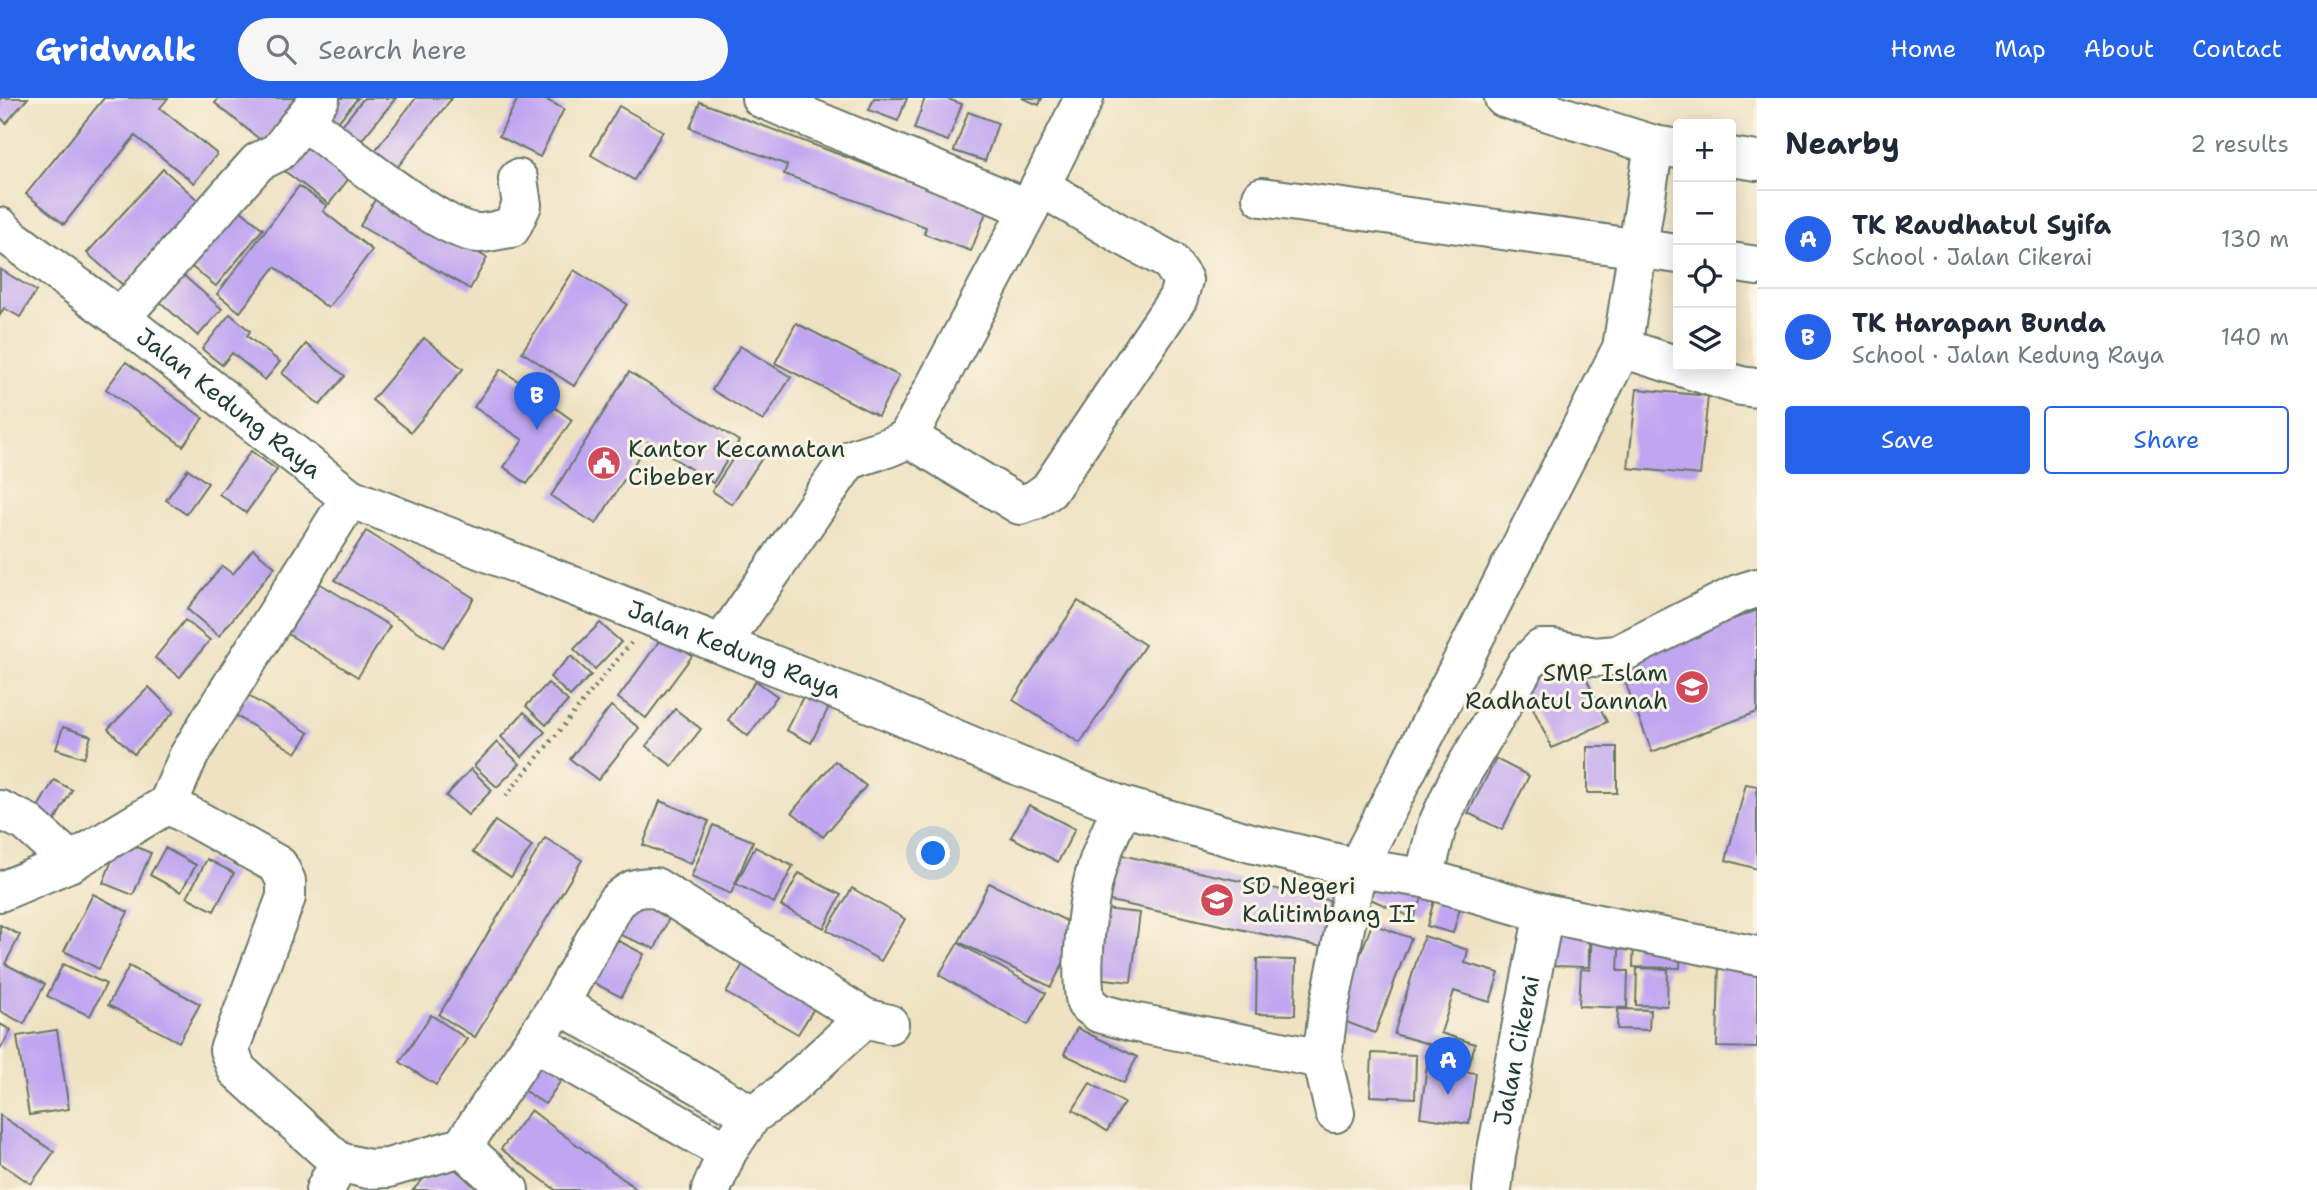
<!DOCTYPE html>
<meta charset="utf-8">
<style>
:root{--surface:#fff;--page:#f6f6f7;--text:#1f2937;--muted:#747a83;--line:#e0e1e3;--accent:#2563eb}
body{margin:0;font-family:"Shantell Sans",sans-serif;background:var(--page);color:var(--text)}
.controls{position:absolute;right:21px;top:21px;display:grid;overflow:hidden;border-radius:7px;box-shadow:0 4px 18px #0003}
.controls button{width:63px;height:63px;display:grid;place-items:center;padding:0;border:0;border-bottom:2px solid var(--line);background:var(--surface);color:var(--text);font:35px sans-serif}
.you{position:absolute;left:934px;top:756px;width:24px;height:24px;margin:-18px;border:5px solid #fff;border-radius:50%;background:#1a73e8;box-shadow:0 0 0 10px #1a73e833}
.badge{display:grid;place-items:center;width:46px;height:46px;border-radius:50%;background:var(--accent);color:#fff;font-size:23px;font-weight:700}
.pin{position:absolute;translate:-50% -58px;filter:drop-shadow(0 2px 4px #0008)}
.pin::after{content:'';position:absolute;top:37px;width:24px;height:21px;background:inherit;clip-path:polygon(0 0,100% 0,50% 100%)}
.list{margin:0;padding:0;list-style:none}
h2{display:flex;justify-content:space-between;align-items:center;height:91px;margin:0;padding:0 28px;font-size:30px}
h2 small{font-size:23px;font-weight:400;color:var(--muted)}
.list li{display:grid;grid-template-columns:46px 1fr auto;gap:21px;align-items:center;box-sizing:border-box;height:98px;padding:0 28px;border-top:2px solid var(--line)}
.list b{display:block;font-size:26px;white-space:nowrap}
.list p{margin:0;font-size:23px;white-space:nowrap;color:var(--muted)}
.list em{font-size:23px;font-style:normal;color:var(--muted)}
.actions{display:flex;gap:14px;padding:21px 28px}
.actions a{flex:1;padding:16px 0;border:2px solid var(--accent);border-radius:7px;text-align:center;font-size:24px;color:var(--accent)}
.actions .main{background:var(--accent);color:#fff}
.icon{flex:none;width:38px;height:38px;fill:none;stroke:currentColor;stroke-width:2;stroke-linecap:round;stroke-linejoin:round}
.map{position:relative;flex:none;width:1757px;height:1092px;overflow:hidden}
header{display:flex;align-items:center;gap:42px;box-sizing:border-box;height:98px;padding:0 35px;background:var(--accent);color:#fff}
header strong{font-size:33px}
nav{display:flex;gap:38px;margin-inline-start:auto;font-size:24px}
.search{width:490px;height:63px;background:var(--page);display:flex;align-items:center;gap:18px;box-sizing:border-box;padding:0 24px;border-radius:38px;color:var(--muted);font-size:26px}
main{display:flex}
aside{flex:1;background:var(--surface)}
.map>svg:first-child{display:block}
.building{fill:#c0a6f1}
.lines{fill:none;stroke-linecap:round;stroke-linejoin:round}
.minor-casing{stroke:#687766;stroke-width:42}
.path{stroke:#687766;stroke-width:4.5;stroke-dasharray:2 5;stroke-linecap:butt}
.minor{stroke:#fff;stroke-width:38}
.labels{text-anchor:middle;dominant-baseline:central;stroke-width:6;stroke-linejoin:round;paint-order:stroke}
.street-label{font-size:24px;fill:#1f3d34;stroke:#fcf5e5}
.poi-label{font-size:24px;fill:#1f3d34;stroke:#fcf5e5;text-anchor:start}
</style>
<header>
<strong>Gridwalk</strong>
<div class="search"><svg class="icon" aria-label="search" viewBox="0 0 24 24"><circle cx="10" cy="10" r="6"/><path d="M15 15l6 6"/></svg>Search here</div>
<nav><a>Home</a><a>Map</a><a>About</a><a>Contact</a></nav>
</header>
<main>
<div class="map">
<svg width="1757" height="1092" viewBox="0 0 1757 1092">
<rect width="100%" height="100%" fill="#fcf5e5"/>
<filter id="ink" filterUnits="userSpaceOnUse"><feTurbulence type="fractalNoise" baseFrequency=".0143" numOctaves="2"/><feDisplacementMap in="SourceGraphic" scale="14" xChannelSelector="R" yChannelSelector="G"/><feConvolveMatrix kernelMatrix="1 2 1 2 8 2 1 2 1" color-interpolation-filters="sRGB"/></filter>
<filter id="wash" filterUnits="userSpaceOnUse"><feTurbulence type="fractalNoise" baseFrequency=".00686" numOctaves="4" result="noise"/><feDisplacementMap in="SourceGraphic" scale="28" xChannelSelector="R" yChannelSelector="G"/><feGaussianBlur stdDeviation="1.57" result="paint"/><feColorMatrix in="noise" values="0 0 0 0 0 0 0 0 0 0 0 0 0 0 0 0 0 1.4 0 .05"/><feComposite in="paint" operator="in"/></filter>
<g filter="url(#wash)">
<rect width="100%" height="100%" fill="#efe2c3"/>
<g id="blocks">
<g class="building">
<polygon points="0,0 28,0 6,25 0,19"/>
<polygon points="104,0 168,0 160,10 217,56 194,85 135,38 64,126 26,96"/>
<polygon points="219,0 299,0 263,44 215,5"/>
<polygon points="325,0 358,0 337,25 318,9"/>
<polygon points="364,0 396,0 360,44 341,28"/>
<polygon points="416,0 452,0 392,76 370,59"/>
<polygon points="518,0 543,0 564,11 540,59 499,38"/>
<polygon points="874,0 907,0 898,23 869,12"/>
<polygon points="925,0 945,0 962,6 948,43 914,31"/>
<polygon points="1022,0 1042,0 1039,7"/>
<polygon points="700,4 987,112 971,153 924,136 926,129 784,76 787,67 690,30"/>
<polygon points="619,8 663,33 634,82 591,57"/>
<polygon points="968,14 998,25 985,63 954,53"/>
<polygon points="303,30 357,70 329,106 275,66"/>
<polygon points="163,71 200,104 124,188 87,155"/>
<polygon points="299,88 327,108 323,113 372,152 328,210 275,169 240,214 217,196"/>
<polygon points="377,98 487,160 470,191 360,128"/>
<polygon points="235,108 263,131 216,188 188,166"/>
<polygon points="0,171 36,193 20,219 4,210 0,217"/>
<polygon points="574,172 627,206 574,288 522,254"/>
<polygon points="182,176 222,211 198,238 159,203"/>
<polygon points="230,216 250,233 247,238 280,264 265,282 232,255 222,267 202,251"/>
<polygon points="796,225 899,278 878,318 775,265"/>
<polygon points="424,240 463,271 411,334 372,302"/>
<polygon points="306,246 345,278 320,307 282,275"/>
<polygon points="740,248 791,279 763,323 712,292"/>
<polygon points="126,264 203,320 183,348 106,291"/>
<polygon points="501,271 572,322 527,386 504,369 523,342 474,309"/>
<polygon points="629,274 739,343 713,385 648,344 596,426 551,398"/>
<polygon points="1637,291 1708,298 1700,377 1628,370"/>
<polygon points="741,348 762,360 732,406 712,393"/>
<polygon points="251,353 277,372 246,415 219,396"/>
<polygon points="188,371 208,385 186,416 166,402"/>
<polygon points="366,433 474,500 443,549 335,482"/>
<polygon points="253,451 275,469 219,538 187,511 222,468 233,476"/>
<polygon points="319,485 390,528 358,579 288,536"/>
<polygon points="1078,503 1145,547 1080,645 1013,602"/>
<polygon points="1757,512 1757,614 1652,654 1618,565"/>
<polygon points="185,522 210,542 180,579 155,560"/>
<polygon points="600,525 621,544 595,571 574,551"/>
<polygon points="663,538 692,558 646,620 618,600"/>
<polygon points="571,558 591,577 570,598 550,579"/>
<polygon points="1576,559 1607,624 1552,650 1521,585"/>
<polygon points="756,583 777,598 748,638 728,622"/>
<polygon points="548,585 568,603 546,627 526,608"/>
<polygon points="149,589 174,614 134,656 108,631"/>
<polygon points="247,597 309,635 296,655 235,617"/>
<polygon points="804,597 829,609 811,645 786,632"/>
<polygon points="611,608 639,630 598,682 570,661"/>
<polygon points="675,611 701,631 672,668 646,648"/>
<polygon points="524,614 545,634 522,659 501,639"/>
<polygon points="63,629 91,638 84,660 56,651"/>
<polygon points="497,644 520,666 497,689 474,668"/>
<rect x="1587" y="649" width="30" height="46"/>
<polygon points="1496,661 1529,678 1502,732 1468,715"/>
<polygon points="835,663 866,688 823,739 792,714"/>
<polygon points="471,671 492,692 468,717 446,698"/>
<polygon points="54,682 72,692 54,724 35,714"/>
<polygon points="1746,686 1757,688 1757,771 1726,762"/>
<polygon points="660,703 709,723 691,766 643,747"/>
<polygon points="1029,707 1075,731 1058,764 1011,739"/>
<polygon points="495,723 532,748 511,779 473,754"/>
<polygon points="713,727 753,743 731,796 691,779"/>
<polygon points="545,740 582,762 475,939 439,917"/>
<polygon points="120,742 151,755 133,797 103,785"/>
<polygon points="755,749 793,768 774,805 736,786"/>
<polygon points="165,750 196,767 181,794 150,777"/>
<polygon points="1112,755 1332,803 1322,849 1101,801"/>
<polygon points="207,761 234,775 214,813 187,799"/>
<polygon points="799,775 841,797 824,830 781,808"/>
<polygon points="1379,775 1425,795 1413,820 1368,800"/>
<polygon points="989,785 1081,830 1051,889 959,844"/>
<polygon points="852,790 905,821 881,863 827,832"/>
<polygon points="630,794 673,811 655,851 613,834"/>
<polygon points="1436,795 1462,803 1453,835 1427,828"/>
<polygon points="93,796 128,814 99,871 64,853"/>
<polygon points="1095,810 1140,815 1131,884 1087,879"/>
<polygon points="1372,826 1411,840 1375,935 1336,920"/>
<polygon points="0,827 20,837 5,866 45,886 24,926 0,913"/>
<polygon points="1553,830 1589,830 1589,869 1553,868"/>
<polygon points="1592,833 1620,834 1618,873 1628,873 1627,910 1579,908 1581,871 1590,872"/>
<polygon points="1424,838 1468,852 1465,865 1499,875 1490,904 1454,893 1441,935 1475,946 1468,971 1425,958 1429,946 1394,936"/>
<polygon points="613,840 644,856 621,899 590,883"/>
<polygon points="1634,841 1681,843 1680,870 1633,869"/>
<polygon points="958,845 1046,895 1028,927 939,877"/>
<polygon points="746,861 818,904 798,936 726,895"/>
<polygon points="1257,861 1296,862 1295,917 1256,916"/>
<polygon points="1719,864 1757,864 1757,950 1717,949"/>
<polygon points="63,866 106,886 90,918 47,898"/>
<polygon points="129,868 200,906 179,944 108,907"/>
<polygon points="1637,870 1668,871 1667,908 1636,907"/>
<polygon points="1618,911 1650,912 1649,932 1617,931"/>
<polygon points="431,917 467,941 436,987 400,964"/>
<polygon points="0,926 11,932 0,952"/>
<polygon points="1077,930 1137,959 1124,985 1064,956"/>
<polygon points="57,932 69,1011 29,1017 17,938"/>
<polygon points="532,952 566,975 545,1006 511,984"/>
<polygon points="1372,955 1416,957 1415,1000 1370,998"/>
<polygon points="1427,968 1476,975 1469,1026 1420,1019"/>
<polygon points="1090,985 1124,1005 1107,1033 1073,1012"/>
<polygon points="531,1012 557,1032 638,1092 555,1092 553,1090 501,1051"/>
<polygon points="0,1017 54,1054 31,1086 0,1065"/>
<polygon points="443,1060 478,1092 413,1092"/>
</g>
</g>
</g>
<g filter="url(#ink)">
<use href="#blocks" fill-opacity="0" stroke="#687766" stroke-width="2"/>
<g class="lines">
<g class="minor-casing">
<g id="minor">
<polyline points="761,0 1029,111"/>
<polyline points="1504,0 1654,47 1678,51"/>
<path d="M 303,22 C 337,47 442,135 479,135 C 489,135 500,131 511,130 L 522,107 L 518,81"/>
<polyline points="1731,59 1757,63"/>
<polyline points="1262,99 1678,156"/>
<path id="s1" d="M 0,129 L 10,139 L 120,220 L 350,400 L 875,607 L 1019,668 L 1122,708 L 1251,745 L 1357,770 L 1424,780 L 1544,815 L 1757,858"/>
<polyline points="1731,164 1757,168"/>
<polyline points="120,220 258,64 278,54 320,0"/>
<polyline points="1622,250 1741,288 1757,290"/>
<polyline points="908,339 1020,407 1035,402 1049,392 1178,200 1183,182 1170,163 1122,137 1040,88"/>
<path d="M 722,546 L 847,364 C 867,353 890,353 908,339 L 1029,111 L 1084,0"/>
<polyline points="168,706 188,659 212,619 350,400"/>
<path d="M 1122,708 C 1114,728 1103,749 1097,769 C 1087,802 1079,873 1086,905 L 1099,915 L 1132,924 L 1322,961"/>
<polyline points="0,712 26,724 71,764"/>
<polyline points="1424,780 1437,728 1457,684 1526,566 1541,551 1553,551 1595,559 1617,557 1738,496 1757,490"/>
<polyline points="0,794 71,764 168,706 278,767 286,783 286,799 229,952 237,972 339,1064 325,1092"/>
<polyline points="559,906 752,1017"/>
<polyline points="535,944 727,1054"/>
<polyline points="1335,1015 1322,961 1328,914 1357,770 1622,250 1654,47"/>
<polyline points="462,1049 509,1092"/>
<path d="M 339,1064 L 368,1071 L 388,1070 L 462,1049 L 559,906 L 616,804 C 631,791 635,789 655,789 L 865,920 L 889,926"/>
<polyline points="711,1092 727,1054 752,1017 781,997 865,920"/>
<path id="s2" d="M 1492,1092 L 1496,1057 L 1544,815"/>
</g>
</g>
<polyline class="path" points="506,698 631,545"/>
<use href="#minor" class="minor"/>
</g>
</g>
<defs>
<g id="civic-disc" transform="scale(1.75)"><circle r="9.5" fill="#d1495b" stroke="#fcf5e5"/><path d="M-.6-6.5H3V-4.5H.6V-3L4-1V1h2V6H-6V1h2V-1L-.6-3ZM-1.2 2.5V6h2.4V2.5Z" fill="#fff"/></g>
<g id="school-disc" transform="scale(1.75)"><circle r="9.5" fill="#d1495b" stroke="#fcf5e5"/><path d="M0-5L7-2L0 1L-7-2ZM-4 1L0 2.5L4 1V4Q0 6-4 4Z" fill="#fff"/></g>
</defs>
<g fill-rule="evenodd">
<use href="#civic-disc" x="604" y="365"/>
<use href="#school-disc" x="1692" y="589"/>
<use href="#school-disc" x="1217" y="802"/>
</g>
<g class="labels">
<g class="street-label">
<text stroke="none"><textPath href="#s1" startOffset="289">Jalan Kedung Raya</textPath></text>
<text stroke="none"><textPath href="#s1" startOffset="856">Jalan Kedung Raya</textPath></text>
<text stroke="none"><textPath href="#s2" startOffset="142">Jalan Cikerai</textPath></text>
</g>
<g class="poi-label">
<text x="628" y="351">Kantor Kecamatan<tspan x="628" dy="28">Cibeber</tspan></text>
<text x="1668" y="575" text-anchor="end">SMP Islam<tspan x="1668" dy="28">Radhatul Jannah</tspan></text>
<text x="1242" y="788">SD Negeri<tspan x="1242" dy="28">Kalitimbang II</tspan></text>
</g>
</g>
</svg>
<div class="controls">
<button>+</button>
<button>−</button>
<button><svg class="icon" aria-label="locate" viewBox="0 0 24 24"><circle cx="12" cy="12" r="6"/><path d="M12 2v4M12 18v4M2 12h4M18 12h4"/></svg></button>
<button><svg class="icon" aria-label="layers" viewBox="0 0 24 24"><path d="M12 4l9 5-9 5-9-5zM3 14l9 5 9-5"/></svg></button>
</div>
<div class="you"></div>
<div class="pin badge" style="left:1448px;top:997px">A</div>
<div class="pin badge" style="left:537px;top:332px">B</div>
</div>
<aside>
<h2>Nearby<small>2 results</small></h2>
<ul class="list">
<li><span class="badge">A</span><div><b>TK Raudhatul Syifa</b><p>School · Jalan Cikerai</p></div><em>130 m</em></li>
<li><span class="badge">B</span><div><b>TK Harapan Bunda</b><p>School · Jalan Kedung Raya</p></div><em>140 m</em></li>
</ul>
<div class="actions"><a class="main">Save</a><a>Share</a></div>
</aside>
</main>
